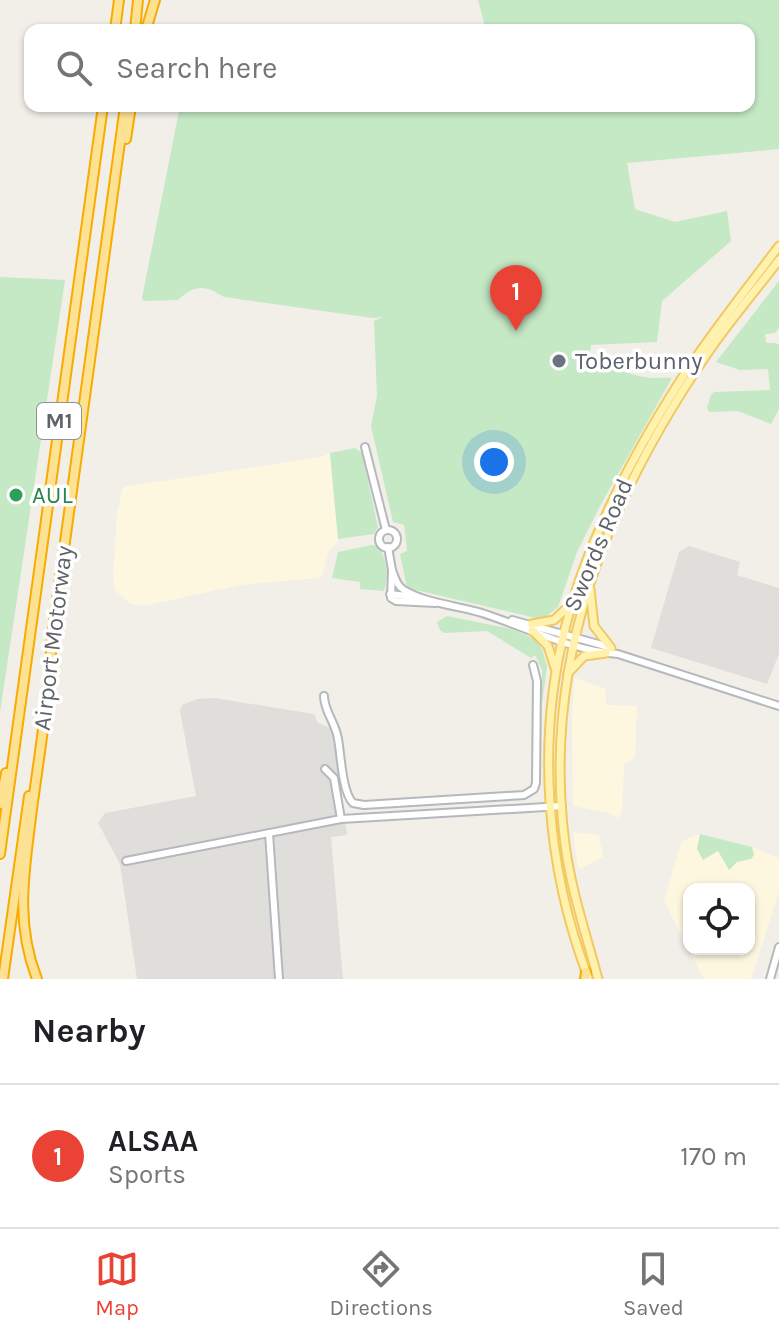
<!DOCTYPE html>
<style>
:root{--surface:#fff;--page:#f6f6f6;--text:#202124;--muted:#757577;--line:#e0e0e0;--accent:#ea4335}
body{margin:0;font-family:Karla,sans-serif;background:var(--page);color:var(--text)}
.controls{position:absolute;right:24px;bottom:24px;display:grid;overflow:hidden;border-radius:16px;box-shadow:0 2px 6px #0004}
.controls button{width:72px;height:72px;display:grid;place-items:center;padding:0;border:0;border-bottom:2px solid var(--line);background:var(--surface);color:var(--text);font:40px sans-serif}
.you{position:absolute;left:494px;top:462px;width:28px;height:28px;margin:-20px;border:6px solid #fff;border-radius:50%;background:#1a73e8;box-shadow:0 0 0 12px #1a73e833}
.badge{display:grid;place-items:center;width:52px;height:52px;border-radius:50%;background:var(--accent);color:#fff;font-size:26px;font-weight:700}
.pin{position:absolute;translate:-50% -66px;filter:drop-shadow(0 2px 4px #0008)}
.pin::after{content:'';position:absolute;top:42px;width:28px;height:24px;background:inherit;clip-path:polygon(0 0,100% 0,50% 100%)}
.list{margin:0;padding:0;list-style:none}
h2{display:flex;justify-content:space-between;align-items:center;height:104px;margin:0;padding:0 32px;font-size:34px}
h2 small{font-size:26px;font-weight:400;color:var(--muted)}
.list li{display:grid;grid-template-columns:52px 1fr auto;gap:24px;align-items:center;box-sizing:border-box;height:144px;padding:0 32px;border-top:2px solid var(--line)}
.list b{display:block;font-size:30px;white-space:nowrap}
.list p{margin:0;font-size:26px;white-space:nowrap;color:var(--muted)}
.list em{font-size:26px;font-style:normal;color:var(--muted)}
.icon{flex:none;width:44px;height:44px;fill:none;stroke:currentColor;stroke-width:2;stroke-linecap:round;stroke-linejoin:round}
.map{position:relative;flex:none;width:779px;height:979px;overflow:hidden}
.search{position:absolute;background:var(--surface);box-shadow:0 2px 6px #0004;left:24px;right:24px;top:24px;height:88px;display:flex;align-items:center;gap:20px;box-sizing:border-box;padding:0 28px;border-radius:16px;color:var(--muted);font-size:30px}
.sheet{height:248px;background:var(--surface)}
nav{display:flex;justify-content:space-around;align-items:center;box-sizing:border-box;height:112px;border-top:2px solid var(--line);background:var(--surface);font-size:22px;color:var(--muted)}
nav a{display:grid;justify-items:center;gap:4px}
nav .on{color:var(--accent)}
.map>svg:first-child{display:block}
.commercial{fill:#fef7e0;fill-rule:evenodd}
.industrial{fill:#e0deda}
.green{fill:#c5e8c5}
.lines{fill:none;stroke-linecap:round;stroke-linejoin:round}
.minor-casing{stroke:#b5b8bc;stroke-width:10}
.major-casing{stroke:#f2c960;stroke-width:11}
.highway-casing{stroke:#f9ab00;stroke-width:12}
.minor{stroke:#fff;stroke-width:6}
.major{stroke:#fff2af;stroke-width:7}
.highway{stroke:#fde293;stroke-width:8}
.worship-dot{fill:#6b7280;stroke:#fff;stroke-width:3}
.leisure-dot{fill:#2e9e5b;stroke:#fff;stroke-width:3}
.labels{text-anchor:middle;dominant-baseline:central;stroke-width:7;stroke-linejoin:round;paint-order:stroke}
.shield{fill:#fff;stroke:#8f9295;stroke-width:2}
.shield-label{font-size:22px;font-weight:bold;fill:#5f6368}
.worship-label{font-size:24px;fill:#5b616d;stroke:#fff;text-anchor:start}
.leisure-label{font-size:24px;fill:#27864d;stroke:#fff;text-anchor:start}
.street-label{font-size:24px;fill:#5f6368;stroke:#fff}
</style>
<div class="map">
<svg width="779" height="979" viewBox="0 0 779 979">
<rect width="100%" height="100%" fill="#f1efe8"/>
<g class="commercial">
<polygon points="330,453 338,542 328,552 323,574 319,578 241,585 143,606 129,603 116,591 113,577 117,513 123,487 321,457"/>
<polygon points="575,678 606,689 606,705 637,706 635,758 624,765 622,810 619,818 608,813 573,806 572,712"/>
<polygon points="573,832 599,835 603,857 580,869 578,868"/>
<path d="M 700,834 L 752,847 L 779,858 L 779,892 L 751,979 L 704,979 L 666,905 L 664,900 L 682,841 ZM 689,889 L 749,889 L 749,949 L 689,949 Z"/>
</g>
<g class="industrial">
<polygon points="689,546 740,562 737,575 779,588 779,654 767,684 651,648 679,552"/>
<polygon points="215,698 314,714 318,723 333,729 347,835 331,837 343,979 137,979 120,864 98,823 105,813 196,796 180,711 182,705 197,699"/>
</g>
<g class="green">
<path d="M 478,0 L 779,0 L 779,149 L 627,163 L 635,209 L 675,222 L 727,211 L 731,241 L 662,301 L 657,342 L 591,345 L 590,353 L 598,357 L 598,360 C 612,367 629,375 645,377 C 653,379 663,377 672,378 L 600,506 L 577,552 L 558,607 L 547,616 L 536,618 L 407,588 L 400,554 L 407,551 L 404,525 L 393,522 L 371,426 L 377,396 L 374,321 L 383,317 L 373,318 L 224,297 C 205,285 195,284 178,300 L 143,301 L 142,298 L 180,106 L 749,106 L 749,30 L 486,30 Z"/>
<polygon points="0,277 65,280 0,712"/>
<polygon points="779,281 779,328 775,333 765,334 766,343 776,343 779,345 779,409 771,424 738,411 709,412 707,408 711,395 714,392 770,390 768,369 740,370 716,362"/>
<polygon points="355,448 362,453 378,527 374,534 338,539 330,453"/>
<path d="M 372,545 L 378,546 C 387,558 389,577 384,591 L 360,589 L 360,582 L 332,578 L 338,552 Z"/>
<polygon points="447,616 511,629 533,638 542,649 547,666 542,704 542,670 535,655 531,658 487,631 444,633 440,630 437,622"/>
<polygon points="700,834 752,847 754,855 751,859 737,862 729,870 718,851 703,860 697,849"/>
</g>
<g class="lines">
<g class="minor-casing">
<g id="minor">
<polyline points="365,447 386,530"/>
<circle cx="388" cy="539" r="9"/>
<polyline points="388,547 392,570 391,598 396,601 435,603"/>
<path d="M 392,570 C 395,578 397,586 404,590 C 428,604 456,605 482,613 C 525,627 573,651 618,654 L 779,706"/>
<polyline points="390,594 415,597"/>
<polyline points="512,620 609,647"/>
<path d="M 324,696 C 324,712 336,723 338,739 C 341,755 342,792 353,803 L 364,805 L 524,795 L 534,789 L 536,783 L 537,681 L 533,665"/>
<polyline points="325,769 334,778 341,819"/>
<polyline points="269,833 279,979"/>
<polyline points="126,861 341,819 562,806"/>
<polyline points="770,979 779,947"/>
</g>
</g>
<g class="major-casing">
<g id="major">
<polyline points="590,589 594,626 611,648"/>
<polyline points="532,624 554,620 570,605"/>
<polyline points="532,630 548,646 555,668"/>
<polyline points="568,673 584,656 606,653"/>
<path d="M 588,977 C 546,867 536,739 566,625 C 588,538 634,453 682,378 C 712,332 746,290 779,246"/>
<path d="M 598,979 C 586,934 571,890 565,844 C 541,661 607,499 709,351 C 731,319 756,290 779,260"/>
</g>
</g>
<g class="highway-casing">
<g id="highway">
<polyline points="115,30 119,0"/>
<polyline points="135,30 138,0"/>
<polyline points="146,30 155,0"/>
<polyline points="126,139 131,106"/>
<polyline points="0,804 6,773"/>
<polyline points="0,854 103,106"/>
<polyline points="3,979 29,796"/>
<path d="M 37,979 C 14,920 25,869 32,809 C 40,751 49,694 52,636 L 125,106"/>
<polyline points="585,979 586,972"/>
</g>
</g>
<use href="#minor" class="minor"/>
<use href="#major" class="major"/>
<use href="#highway" class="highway"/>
</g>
<circle class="worship-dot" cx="559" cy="361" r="8"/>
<circle class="leisure-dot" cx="16" cy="495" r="8"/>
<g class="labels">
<rect class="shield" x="37" y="403" width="44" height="36" rx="6"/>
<g class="shield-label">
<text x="59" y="421">M1</text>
</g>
<g class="worship-label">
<text x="575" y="361">Toberbunny</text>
</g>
<g class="leisure-label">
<text x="32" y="495">AUL</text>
</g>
<g class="street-label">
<text transform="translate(598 545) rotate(-67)">Swords Road</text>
<text transform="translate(53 638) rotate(-83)">Airport Motorway</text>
</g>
</g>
</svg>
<div class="controls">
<button><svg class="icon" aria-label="locate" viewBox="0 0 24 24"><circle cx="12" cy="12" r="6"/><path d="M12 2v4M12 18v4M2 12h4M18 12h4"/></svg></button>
</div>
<div class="you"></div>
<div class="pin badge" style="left:516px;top:331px">1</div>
<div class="search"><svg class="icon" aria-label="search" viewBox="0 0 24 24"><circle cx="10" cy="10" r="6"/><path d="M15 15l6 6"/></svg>Search here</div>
</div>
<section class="sheet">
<h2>Nearby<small></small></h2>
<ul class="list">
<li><span class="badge">1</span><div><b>ALSAA</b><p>Sports</p></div><em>170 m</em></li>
</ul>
</section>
<nav>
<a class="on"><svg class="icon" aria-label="map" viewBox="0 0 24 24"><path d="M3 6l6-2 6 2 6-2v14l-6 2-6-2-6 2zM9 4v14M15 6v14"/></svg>Map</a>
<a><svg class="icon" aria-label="directions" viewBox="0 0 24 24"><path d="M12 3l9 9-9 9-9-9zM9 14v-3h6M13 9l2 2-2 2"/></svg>Directions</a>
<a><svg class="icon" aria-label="saved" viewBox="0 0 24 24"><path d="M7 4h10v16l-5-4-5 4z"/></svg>Saved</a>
</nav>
